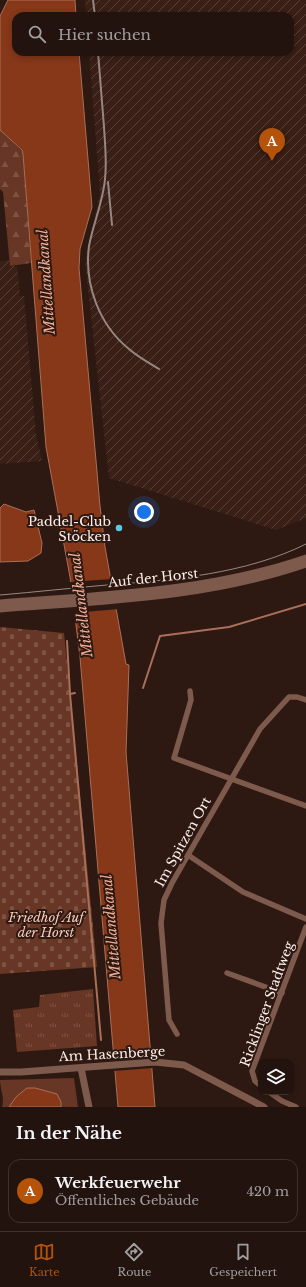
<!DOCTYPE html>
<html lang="de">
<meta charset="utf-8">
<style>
:root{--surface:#22130e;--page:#2a1c17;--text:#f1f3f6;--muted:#a29e9e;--line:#3f322e;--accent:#b45309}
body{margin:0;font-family:"Libre Baskerville",serif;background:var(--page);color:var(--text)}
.controls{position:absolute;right:12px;bottom:12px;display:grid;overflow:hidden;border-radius:8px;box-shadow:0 2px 6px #0003}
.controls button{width:36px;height:36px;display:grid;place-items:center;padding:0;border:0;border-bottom:1px solid var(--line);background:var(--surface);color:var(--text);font:20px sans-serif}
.you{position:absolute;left:144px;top:512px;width:14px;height:14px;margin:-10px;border:3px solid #fff;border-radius:50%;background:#1a73e8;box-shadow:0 0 0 6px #1a73e833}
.badge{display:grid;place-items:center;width:26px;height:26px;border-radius:50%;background:var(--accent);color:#fff;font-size:13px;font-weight:700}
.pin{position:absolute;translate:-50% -33px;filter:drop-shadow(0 1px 2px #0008)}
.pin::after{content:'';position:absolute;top:21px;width:14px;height:12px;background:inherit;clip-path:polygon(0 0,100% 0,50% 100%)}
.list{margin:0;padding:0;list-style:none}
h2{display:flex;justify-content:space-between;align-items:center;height:52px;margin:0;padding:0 16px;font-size:17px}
h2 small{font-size:13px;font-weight:400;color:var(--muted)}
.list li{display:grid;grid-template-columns:26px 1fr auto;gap:12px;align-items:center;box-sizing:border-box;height:64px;margin:0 8px 8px;padding:0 8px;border:1px solid var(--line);border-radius:12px}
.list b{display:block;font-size:15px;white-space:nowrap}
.list p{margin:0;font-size:13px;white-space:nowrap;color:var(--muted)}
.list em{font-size:13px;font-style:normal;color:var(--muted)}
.icon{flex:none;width:22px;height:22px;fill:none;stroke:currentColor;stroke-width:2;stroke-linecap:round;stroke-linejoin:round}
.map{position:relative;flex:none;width:306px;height:1107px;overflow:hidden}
.search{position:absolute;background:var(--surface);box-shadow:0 2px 6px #0003;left:12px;right:12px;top:12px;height:44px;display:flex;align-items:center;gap:10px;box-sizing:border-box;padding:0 14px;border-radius:12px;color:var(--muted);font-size:15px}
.sheet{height:124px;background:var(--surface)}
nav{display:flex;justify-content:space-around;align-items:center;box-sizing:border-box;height:56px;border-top:1px solid var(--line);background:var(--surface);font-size:11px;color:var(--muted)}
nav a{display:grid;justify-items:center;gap:2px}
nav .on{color:var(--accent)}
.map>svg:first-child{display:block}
.industrial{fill:url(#industrial-furrows)}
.grass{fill:#673624}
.forest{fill:url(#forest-firs)}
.cemetery{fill:url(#cemetery-stones)}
.park{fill:url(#park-tufts)}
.water{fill:#863819;stroke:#aa6f58}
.pier{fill:#2d1912}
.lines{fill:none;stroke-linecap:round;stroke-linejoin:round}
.stream{stroke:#aa6f58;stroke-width:2}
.minor{stroke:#7e5a4d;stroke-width:5.5}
.tertiary{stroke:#7e5a4d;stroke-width:7}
.tram{stroke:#988781;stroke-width:1}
.rail{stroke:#988781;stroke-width:2}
.poi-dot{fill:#5cc7e8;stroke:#2d1912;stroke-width:1.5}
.labels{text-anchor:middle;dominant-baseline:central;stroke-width:4;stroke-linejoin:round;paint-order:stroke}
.poi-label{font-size:13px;fill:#fdefea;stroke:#2d1912;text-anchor:end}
.street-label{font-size:13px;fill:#fdefea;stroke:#2d1912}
.park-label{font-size:13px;font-style:italic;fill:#f8c9b8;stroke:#2d1912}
.water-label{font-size:14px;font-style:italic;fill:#f2ae95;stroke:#2d1912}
</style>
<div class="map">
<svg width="306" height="1107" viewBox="0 0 306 1107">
<defs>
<pattern id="industrial-furrows" width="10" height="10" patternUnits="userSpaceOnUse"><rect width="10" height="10" fill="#391f15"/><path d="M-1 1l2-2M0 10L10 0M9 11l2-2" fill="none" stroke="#574037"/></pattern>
<pattern id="forest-firs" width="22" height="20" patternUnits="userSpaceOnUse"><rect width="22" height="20" fill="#673624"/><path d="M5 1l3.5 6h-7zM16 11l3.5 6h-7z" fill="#7e5344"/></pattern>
<pattern id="cemetery-stones" width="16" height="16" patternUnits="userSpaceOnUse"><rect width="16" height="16" fill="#673624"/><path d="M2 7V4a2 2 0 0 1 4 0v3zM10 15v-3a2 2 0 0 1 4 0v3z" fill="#7e5344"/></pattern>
<pattern id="park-tufts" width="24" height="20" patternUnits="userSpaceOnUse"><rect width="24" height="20" fill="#673624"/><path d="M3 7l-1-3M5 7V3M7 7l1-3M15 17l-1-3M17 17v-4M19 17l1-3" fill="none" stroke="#7e5344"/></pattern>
</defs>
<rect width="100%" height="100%" fill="#2d1912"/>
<g class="industrial">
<polygon points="85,0 306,0 306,518 276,530 109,478 85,262 100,193 89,52 290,52 290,16 86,16"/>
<polygon points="9,260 10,266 17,266 20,296 24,296 36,435 42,461 0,464 0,261"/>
</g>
<path class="grass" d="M 74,1078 L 78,1107 L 2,1107 C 5,1098 0,1089 0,1080 Z"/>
<polygon class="forest" points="0,130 22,151 23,154 31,263 10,266 3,192 0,189"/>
<polygon class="cemetery" points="0,627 64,633 97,967 0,974"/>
<polygon class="park" points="93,989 97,1046 17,1052 13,1010 39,1007 40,995"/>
<g class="water">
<polygon points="8,0 75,0 76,16 16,16 16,52 79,52 92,207 80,249 79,268 100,506 105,547 126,664 129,665 126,752 155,1107 118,1107 80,657 70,577 46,447 23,154 22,150 0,130 0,16"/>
<polygon points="4,504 26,512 34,510 42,543 41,553 28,561 0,562 0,508"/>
<polygon points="27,1088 35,1088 57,1094 61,1102 61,1107 9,1107 16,1097"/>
</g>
<g class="pier">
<polygon points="113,579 119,609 73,613 69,582"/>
<polygon points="152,1054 153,1068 113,1071 112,1058"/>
</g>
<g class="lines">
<g class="stream">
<polyline points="67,641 70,694"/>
<polyline points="143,688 160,636 229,627 306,604"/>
<polyline points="75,693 70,694 101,1040"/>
</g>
<g class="minor">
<polyline points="190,691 191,700 174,758 306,806"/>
<polyline points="188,855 243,892 306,919"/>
<polyline points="227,973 282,993"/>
<polyline points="177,1034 169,1020 161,923 164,900 172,883 260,729 289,697 297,697 306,700"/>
<polyline points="261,1086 255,1081 252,1071 306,927"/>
<polyline points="269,1092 282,1101 296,1107"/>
</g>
<g class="tertiary">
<path d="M 0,603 C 103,595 207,592 306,558"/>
<path d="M 0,609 C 103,601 207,598 306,564"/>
<polyline points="81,1068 89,1107"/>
<polyline points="0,1072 21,1072 155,1062 184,1065 264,1107"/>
</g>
<path class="tram" d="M 0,595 C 36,592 71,588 107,585 C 172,580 246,574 306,544"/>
<g class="rail">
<polyline points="93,0 95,16"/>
<path d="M 98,52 C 100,77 102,102 104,127 C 105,144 107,162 105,179 C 103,202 93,224 89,246 C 84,284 99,325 129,349 C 138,357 149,363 159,369"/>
<polyline points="108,182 112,225"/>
</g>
</g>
<circle class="poi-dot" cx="119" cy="528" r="4"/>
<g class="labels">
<g class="poi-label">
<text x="111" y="521">Paddel-Club<tspan x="111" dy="15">Stöcken</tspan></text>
</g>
<g class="street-label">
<text transform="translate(153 578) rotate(-6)">Auf der Horst</text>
<text transform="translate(183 842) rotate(-61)">Im Spitzen Ort</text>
<text transform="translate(267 1004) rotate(-70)">Ricklinger Stadtweg</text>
<text transform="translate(112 1054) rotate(-3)">Am Hasenberge</text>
</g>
<g class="park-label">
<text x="46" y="917">Friedhof Auf<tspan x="46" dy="15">der Horst</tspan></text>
</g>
<g class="water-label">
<text transform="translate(46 282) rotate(-94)">Mittellandkanal</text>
<text transform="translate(81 605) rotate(-97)">Mittellandkanal</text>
<text transform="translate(111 927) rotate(-95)">Mittellandkanal</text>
</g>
</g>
</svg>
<div class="controls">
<button><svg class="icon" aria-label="layers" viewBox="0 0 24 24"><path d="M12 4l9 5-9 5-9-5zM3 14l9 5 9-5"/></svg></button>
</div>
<div class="you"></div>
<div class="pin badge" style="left:272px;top:161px">A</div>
<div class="search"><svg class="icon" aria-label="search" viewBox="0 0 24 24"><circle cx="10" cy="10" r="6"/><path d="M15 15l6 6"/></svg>Hier suchen</div>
</div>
<section class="sheet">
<h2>In der Nähe<small></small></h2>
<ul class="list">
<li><span class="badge">A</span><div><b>Werkfeuerwehr</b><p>Öffentliches Gebäude</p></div><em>420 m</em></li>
</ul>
</section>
<nav>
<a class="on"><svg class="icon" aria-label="map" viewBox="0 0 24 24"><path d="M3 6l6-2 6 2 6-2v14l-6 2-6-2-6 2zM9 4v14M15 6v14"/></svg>Karte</a>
<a><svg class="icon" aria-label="directions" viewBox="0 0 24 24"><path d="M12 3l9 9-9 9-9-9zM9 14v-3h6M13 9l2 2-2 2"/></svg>Route</a>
<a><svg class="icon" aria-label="saved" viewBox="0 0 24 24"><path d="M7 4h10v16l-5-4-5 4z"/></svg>Gespeichert</a>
</nav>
